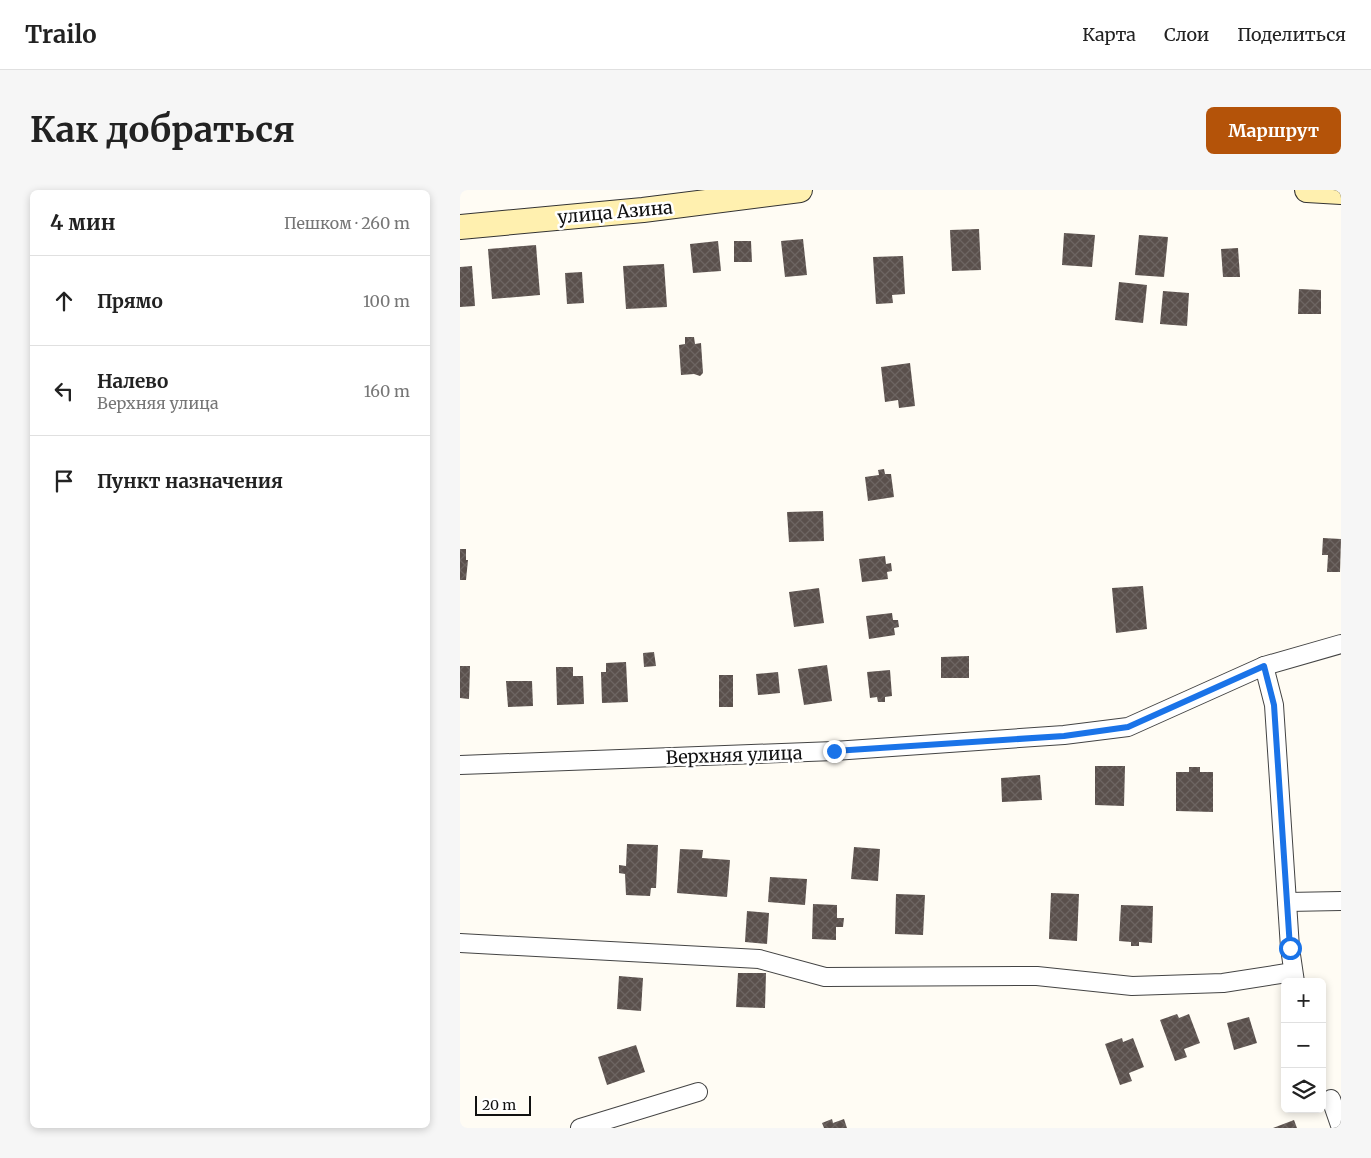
<!DOCTYPE html>
<html lang="ru">
<meta charset="utf-8">
<style>
:root{--surface:#fff;--page:#f6f6f6;--text:#222;--muted:#767676;--line:#e0e0e0;--accent:#b45309}
body{margin:0;font-family:Merriweather,serif;background:var(--page);color:var(--text)}
.controls{position:absolute;right:15px;bottom:15px;display:grid;overflow:hidden;border-radius:8px;box-shadow:0 2px 8px #0003}
.controls button{width:45px;height:45px;display:grid;place-items:center;padding:0;border:0;border-bottom:1px solid var(--line);background:var(--surface);color:var(--text);font:25px sans-serif}
.scale{position:absolute;left:15px;bottom:12px;width:56px;box-sizing:border-box;padding-left:5px;border:2px solid #111;border-top:0;font-size:14px;line-height:18px;white-space:nowrap;color:#111;-webkit-text-stroke:4px #fff;paint-order:stroke}
.stop{position:absolute;width:15px;height:15px;margin:-11px;border:4px solid #1a73e8;border-radius:50%;background:#fff}
.stop.end{background:#1a73e8;border-color:#fff;box-shadow:0 1px 5px #0008}
.list{margin:0;padding:0;list-style:none}
h2{display:flex;justify-content:space-between;align-items:center;height:65px;margin:0;padding:0 20px;font-size:21px}
h2 small{font-size:16px;font-weight:400;color:var(--muted)}
.list li{display:grid;grid-template-columns:32px 1fr auto;gap:15px;align-items:center;box-sizing:border-box;height:90px;padding:0 20px;border-top:1px solid var(--line)}
.list b{display:block;font-size:19px;white-space:nowrap}
.list p{margin:0;font-size:16px;white-space:nowrap;color:var(--muted)}
.list em{font-size:16px;font-style:normal;color:var(--muted)}
.icon{flex:none;width:28px;height:28px;fill:none;stroke:currentColor;stroke-width:2;stroke-linecap:round;stroke-linejoin:round}
.map{position:relative;flex:none;width:881px;height:938px;overflow:hidden;border-radius:8px}
header{display:flex;align-items:center;gap:30px;box-sizing:border-box;height:70px;padding:0 25px;background:var(--surface);border-bottom:1px solid var(--line)}
header strong{font-size:24px}
nav{display:flex;gap:28px;margin-inline-start:auto;font-size:18px}
.intro{display:flex;align-items:center;justify-content:space-between;box-sizing:border-box;height:120px;padding:0 30px}
h1{margin:0;font-size:35px}
.button{padding:12px 22px;border-radius:8px;background:var(--accent);color:#fff;font-size:18px;font-weight:700}
main{display:flex;gap:30px;padding:0 30px}
aside{flex:1;background:var(--surface);border-radius:8px;box-shadow:0 2px 8px #0003}
.map>svg:first-child{display:block}
.building{fill:url(#building-cross-hatch)}
.lines{fill:none;stroke-linecap:round;stroke-linejoin:round}
.street-casing{stroke:#444;stroke-width:20}
.secondary-casing{stroke:#333;stroke-width:26}
.street{stroke:#fff;stroke-width:18}
.secondary{stroke:#fff0af;stroke-width:24}
.route{stroke:#1a73e8;stroke-width:6}
.labels{text-anchor:middle;dominant-baseline:central;stroke-width:5;stroke-linejoin:round;paint-order:stroke}
.street-label{font-size:18px;fill:#111;stroke:#fff}
</style>
<header>
<strong>Trailo</strong>
<nav><a>Карта</a><a>Слои</a><a>Поделиться</a></nav>
</header>
<div class="intro"><h1>Как добраться</h1><a class="button">Маршрут</a></div>
<main>
<aside>
<h2>4 мин<small>Пешком · 260 m</small></h2>
<ul class="list">
<li><svg class="icon" aria-label="ahead" viewBox="0 0 24 24"><path d="M12 20V5M6 11l6-6 6 6"/></svg><div><b>Прямо</b></div><em>100 m</em></li>
<li><svg class="icon" aria-label="left" viewBox="0 0 24 24"><path d="M17 20v-9H6M10 6l-5 5 5 5"/></svg><div><b>Налево</b><p>Верхняя улица</p></div><em>160 m</em></li>
<li><svg class="icon" aria-label="arrive" viewBox="0 0 24 24"><path d="M6 21V4h12l-3 4 3 4H6"/></svg><div><b>Пункт назначения</b></div></li>
</ul>
</aside>
<div class="map">
<svg width="881" height="938" viewBox="0 0 881 938">
<defs>
<pattern id="building-cross-hatch" width="8" height="8" patternUnits="userSpaceOnUse" patternTransform="scale(1.25)"><rect width="8" height="8" fill="#5a504c"/><path d="M0 0l8 8M0 8l8-8" fill="none" stroke="#6d6562"/></pattern>
</defs>
<rect width="100%" height="100%" fill="#fffcf4"/>
<g class="building">
<polygon points="519,39 521,80 492,81 490,40"/>
<polygon points="604,43 635,45 632,77 602,75"/>
<polygon points="679,45 708,47 704,87 675,85"/>
<polygon points="343,49 347,85 325,87 321,51"/>
<polygon points="258,51 261,81 233,83 230,54"/>
<polygon points="274,51 291,51 292,72 274,72"/>
<polygon points="76,55 80,105 32,109 28,59"/>
<polygon points="778,58 780,87 763,87 761,59"/>
<polygon points="443,66 445,104 432,105 433,113 416,114 413,67"/>
<polygon points="204,74 207,117 166,119 163,76"/>
<polygon points="12,76 15,116 0,117 0,77"/>
<polygon points="122,82 124,113 107,114 105,83"/>
<polygon points="659,92 687,95 683,133 655,130"/>
<polygon points="839,99 861,100 861,124 838,124"/>
<polygon points="703,101 729,103 727,136 700,134"/>
<polygon points="225,147 234,147 235,154 241,153 243,183 240,186 234,184 221,185 219,155 225,154"/>
<polygon points="450,173 455,216 439,218 438,210 425,212 421,177"/>
<polygon points="424,279 425,284 431,284 434,307 408,311 405,287 419,285 418,280"/>
<polygon points="363,321 364,351 329,352 327,322"/>
<polygon points="863,348 881,349 880,382 867,382 868,365 862,365"/>
<polygon points="0,359 6,359 6,370 8,370 6,390 0,390"/>
<polygon points="425,366 426,374 431,373 432,381 427,382 428,389 402,392 399,369"/>
<polygon points="683,396 687,439 656,443 652,398"/>
<polygon points="359,398 364,433 334,437 329,402"/>
<polygon points="432,423 433,430 438,430 439,437 434,438 435,445 409,449 406,426"/>
<polygon points="194,462 196,476 184,477 183,463"/>
<polygon points="509,466 509,488 481,488 481,467"/>
<polygon points="166,472 168,512 142,513 141,482 146,482 146,473"/>
<polygon points="367,475 372,511 344,515 338,479"/>
<polygon points="0,476 10,476 9,509 0,508"/>
<polygon points="96,477 113,477 113,486 123,486 124,514 97,515"/>
<polygon points="430,480 432,506 425,507 425,512 418,512 417,507 410,508 407,482"/>
<polygon points="318,482 320,503 298,505 296,484"/>
<rect x="259" y="485" width="14" height="32"/>
<polygon points="46,491 72,491 73,516 48,517"/>
<polygon points="635,576 665,576 664,616 635,615"/>
<polygon points="729,577 740,577 740,582 753,582 753,622 716,621 716,582 729,582"/>
<polygon points="580,585 582,610 542,612 541,588"/>
<polygon points="167,654 198,655 196,698 191,698 190,706 166,705 165,684 159,683 159,675 166,676"/>
<polygon points="394,657 420,659 418,691 391,689"/>
<polygon points="220,659 243,660 242,668 270,670 267,707 217,703"/>
<polygon points="310,687 347,689 345,715 308,712"/>
<polygon points="591,703 619,704 617,751 589,749"/>
<polygon points="436,704 465,705 463,745 435,744"/>
<polygon points="353,714 377,715 377,728 384,728 383,737 376,737 376,750 352,749"/>
<polygon points="661,715 693,716 692,753 679,752 679,756 671,756 671,752 659,751"/>
<polygon points="287,721 309,723 307,754 285,752"/>
<polygon points="278,783 306,783 305,818 276,817"/>
<polygon points="159,786 183,788 181,821 157,819"/>
<polygon points="717,824 719,828 729,824 740,853 724,859 727,867 715,871 700,830"/>
<polygon points="789,827 797,853 774,860 767,833"/>
<polygon points="662,848 663,852 673,848 684,877 669,883 672,891 660,895 645,854"/>
<polygon points="176,855 185,882 147,895 138,867"/>
<polygon points="372,929 373,933 384,929 387,938 364,938 362,933"/>
<polygon points="834,930 837,938 813,938"/>
</g>
<g class="lines">
<g class="street-casing">
<g id="street">
<polyline points="804,476 814,515 830,758 835,792"/>
<polyline points="0,575 374,561 604,545 668,537 804,476 881,454"/>
<polyline points="827,712 881,711"/>
<polyline points="0,753 299,769 365,787 577,786 672,796 763,793 833,782"/>
<polyline points="871,909 881,938"/>
<polyline points="120,938 238,902"/>
</g>
</g>
<g class="secondary-casing">
<g id="secondary">
<polyline points="847,0 881,2"/>
<polyline points="0,37 183,20 340,0"/>
</g>
</g>
<use href="#street" class="street"/>
<use href="#secondary" class="secondary"/>
</g>
<g class="lines">
<polyline class="route" points="374,561 604,546 668,537 804,476 814,515 830,758"/>
</g>
<g class="labels">
<g class="street-label">
<text transform="translate(155 22) rotate(-5)">улица Азина</text>
<text transform="translate(274 565) rotate(-2)">Верхняя улица</text>
</g>
</g>
</svg>
<div class="controls">
<button>+</button>
<button>−</button>
<button><svg class="icon" aria-label="layers" viewBox="0 0 24 24"><path d="M12 4l9 5-9 5-9-5zM3 14l9 5 9-5"/></svg></button>
</div>
<div class="scale">20 m</div>
<div class="stop" style="left:830px;top:758px"></div>
<div class="stop end" style="left:374px;top:561px"></div>
</div>
</main>
